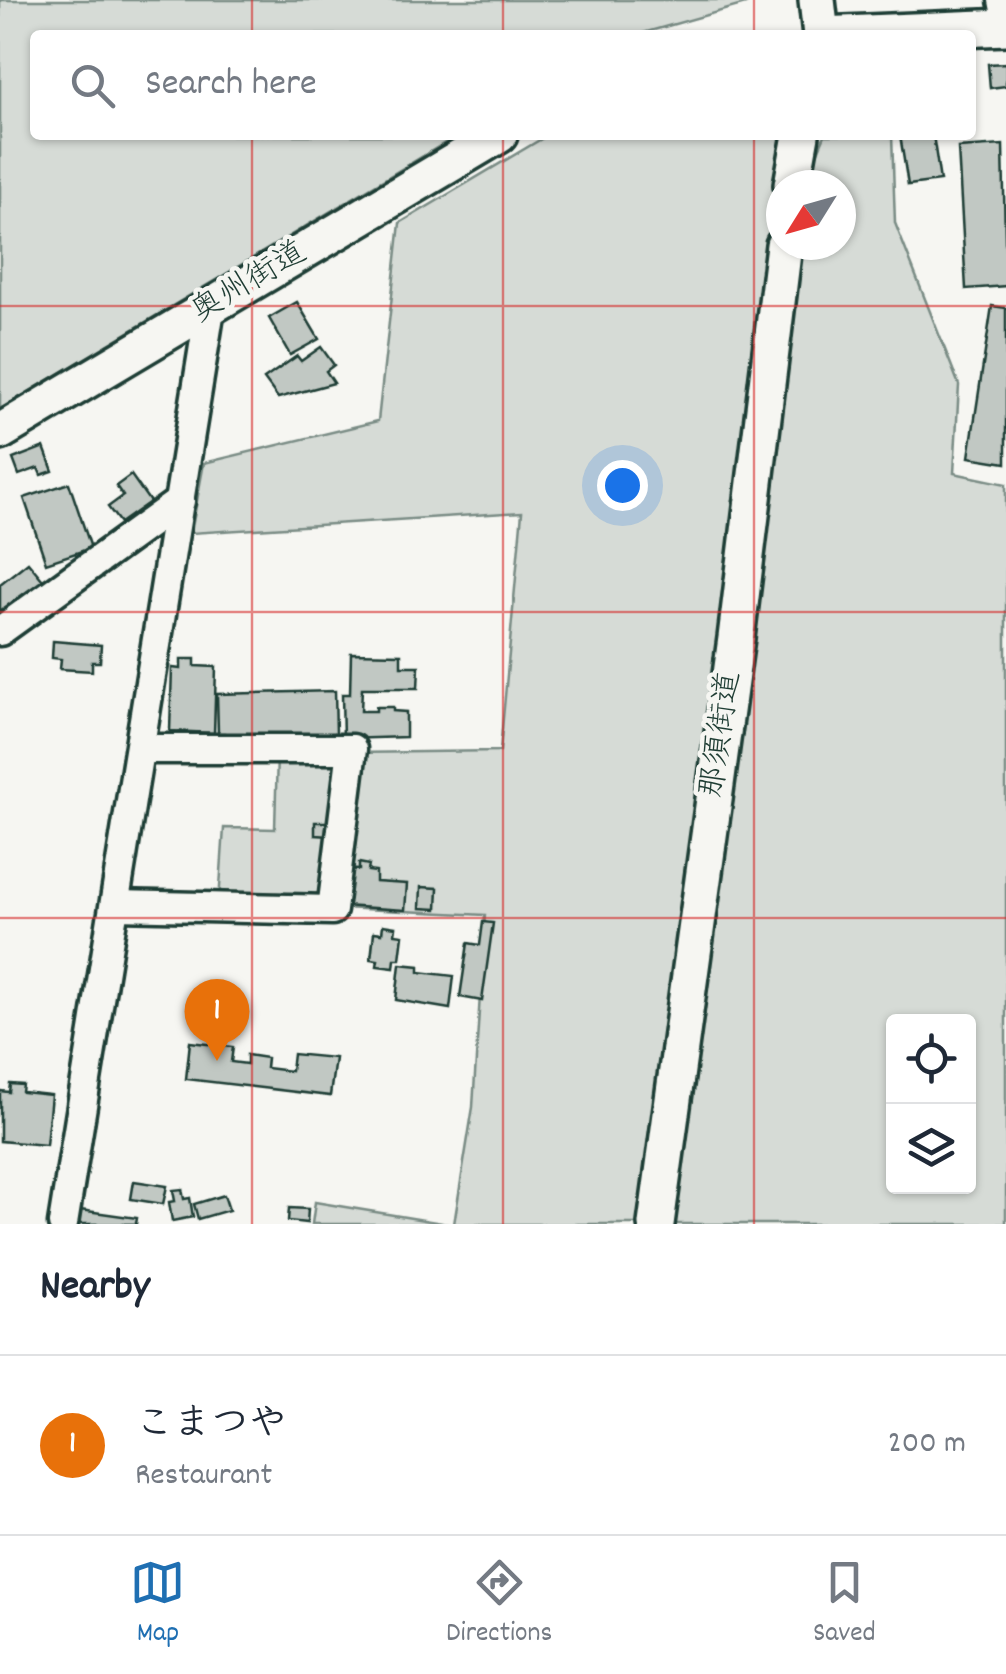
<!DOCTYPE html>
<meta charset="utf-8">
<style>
:root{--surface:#fff;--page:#f2f2f3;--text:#1f2937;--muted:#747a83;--line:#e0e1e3;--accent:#1f6fb2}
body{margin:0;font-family:Dekko,"Klee One",sans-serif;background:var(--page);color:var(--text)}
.controls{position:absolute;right:30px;bottom:30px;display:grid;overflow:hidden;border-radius:10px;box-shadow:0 2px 8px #0004}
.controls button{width:90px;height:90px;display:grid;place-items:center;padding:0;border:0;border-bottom:2px solid var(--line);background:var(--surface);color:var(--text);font:50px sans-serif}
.compass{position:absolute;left:766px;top:170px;width:90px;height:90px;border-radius:50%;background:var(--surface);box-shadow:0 2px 8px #0004;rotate:233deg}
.you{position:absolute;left:622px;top:485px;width:35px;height:35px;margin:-25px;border:8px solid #fff;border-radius:50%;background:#1a73e8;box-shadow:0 0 0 15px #1a73e833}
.badge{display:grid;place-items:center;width:65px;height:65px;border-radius:50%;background:var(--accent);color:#fff;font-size:32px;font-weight:700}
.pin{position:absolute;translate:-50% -82px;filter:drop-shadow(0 2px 5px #0008)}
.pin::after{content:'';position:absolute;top:52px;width:35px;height:30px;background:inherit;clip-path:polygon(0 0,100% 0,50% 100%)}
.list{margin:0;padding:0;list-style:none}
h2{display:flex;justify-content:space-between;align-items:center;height:130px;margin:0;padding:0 40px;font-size:42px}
h2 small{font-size:32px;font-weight:400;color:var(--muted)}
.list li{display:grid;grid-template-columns:65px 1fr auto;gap:30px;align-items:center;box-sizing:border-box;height:180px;padding:0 40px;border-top:2px solid var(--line)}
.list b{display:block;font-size:38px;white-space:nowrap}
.list p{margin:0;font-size:32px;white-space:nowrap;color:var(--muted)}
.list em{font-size:32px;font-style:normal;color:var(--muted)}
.icon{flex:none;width:55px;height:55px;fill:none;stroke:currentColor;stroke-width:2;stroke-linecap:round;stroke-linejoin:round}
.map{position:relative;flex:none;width:1006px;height:1224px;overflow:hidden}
.search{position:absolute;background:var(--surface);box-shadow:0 2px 8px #0004;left:30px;right:30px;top:30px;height:110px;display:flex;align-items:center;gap:25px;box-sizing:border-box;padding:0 35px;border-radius:10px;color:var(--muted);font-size:38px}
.sheet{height:310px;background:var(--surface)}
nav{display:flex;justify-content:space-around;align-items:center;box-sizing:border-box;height:140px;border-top:2px solid var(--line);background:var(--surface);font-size:28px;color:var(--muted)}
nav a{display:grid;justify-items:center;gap:5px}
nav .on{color:var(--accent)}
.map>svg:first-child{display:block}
.green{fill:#d6dbd6;stroke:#7a8c85;stroke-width:2.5;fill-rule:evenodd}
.building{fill:#c1c8c3;stroke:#1f3d34;stroke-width:2.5}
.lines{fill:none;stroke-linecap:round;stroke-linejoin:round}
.minor-casing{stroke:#1f3d34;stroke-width:35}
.major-casing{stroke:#1f3d34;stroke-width:42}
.minor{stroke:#f6f6f2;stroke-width:28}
.major{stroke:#f6f6f2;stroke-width:35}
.grid{fill:none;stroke:#d62828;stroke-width:2.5;stroke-opacity:0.55}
.labels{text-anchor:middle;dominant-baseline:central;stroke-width:9;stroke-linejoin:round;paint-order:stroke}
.street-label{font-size:32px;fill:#1f3d34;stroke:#f6f6f2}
</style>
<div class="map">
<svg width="1006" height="1224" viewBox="0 0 1006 1224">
<rect width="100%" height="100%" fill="#f6f6f2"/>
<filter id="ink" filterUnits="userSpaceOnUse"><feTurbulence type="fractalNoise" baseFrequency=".01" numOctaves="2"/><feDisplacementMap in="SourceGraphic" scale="20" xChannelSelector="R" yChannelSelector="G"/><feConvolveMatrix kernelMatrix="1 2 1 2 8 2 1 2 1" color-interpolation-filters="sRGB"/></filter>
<g filter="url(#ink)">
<g class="green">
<polygon points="0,0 750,0 746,4 636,35 35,35 35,135 458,135 0,409"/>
<path d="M 548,135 L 785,135 L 781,245 L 841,245 L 841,185 L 804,185 L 825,135 L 892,135 L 895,223 L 959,385 L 954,473 L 1006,484 L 1006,1224 L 454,1224 L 473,1107 L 485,915 L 219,902 L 224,828 L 275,829 L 277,754 L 500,751 L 522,512 L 191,533 L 204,463 L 378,421 L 400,223 ZM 894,1022 L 968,1022 L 968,1186 L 894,1186 Z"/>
<polygon points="315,1202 448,1224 312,1224"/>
</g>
<g class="building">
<polygon points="1006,63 1006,86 990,88 988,64"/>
<polygon points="900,135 933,135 940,181 908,185"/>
<polygon points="1003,145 1006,286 966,289 958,148"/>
<polygon points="297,302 319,339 290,355 269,318"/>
<polygon points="992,306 1006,308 1006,463 969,457"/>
<polygon points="321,347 334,365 326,371 334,383 278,398 264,379 297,356 301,361"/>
<polygon points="44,447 53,471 41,475 38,468 19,475 13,459"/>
<polygon points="131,475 150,502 120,523 108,507 123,496 116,486"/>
<polygon points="69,483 91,548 46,563 24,498"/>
<polygon points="28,562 47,585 0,622 0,584"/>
<polygon points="53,641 101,645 100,662 92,662 92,671 60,669 61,659 52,658"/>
<polygon points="351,653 401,654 401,666 419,666 418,688 362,688 361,711 376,711 376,707 393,707 393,711 406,712 406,737 343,739 342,694 350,694"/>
<polygon points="181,659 195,659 195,666 216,667 214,733 170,731 172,668 181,669"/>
<polygon points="335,691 336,734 224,737 224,733 218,733 217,694"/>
<polygon points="315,822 330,822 330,836 315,835"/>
<polygon points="359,863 369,865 368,871 376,872 376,882 407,884 405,910 343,906 346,869 359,870"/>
<polygon points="421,887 438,888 437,909 420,908"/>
<polygon points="483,922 493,923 482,1001 460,997 468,943 480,945"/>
<polygon points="383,925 396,927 395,934 403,935 400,959 395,959 394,968 377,966 378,960 371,959 374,932 382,933"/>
<polygon points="400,964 419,966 419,972 454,976 450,1009 396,1000"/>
<polygon points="190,1042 233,1047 231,1062 247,1064 247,1055 267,1058 266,1068 291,1071 293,1054 335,1058 330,1096 186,1079"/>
<polygon points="10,1084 23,1085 22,1092 51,1095 46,1145 0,1141 0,1091 9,1092"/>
<polygon points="134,1181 167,1186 163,1204 131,1199"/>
<polygon points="182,1189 184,1199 190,1198 193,1217 172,1221 169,1202 175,1201 173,1190"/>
<polygon points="224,1195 229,1210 198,1219 194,1204"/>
<polygon points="289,1208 308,1209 307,1223 288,1221"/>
<polygon points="80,1210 137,1218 136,1224 78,1224"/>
</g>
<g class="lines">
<g class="minor-casing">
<g id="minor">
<polyline points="1003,0 1006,15"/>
<polyline points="0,631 180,501"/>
<polyline points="116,905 332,910 352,749 140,749"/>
<polyline points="63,1224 210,309"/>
</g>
</g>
<g class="major-casing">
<g id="major">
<polyline points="817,0 821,35"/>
<polyline points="821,35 1006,27"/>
<polyline points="792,185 801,135"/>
<polyline points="0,432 499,135"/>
<polyline points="656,1224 736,638 784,245"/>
</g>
</g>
<use href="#minor" class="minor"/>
<use href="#major" class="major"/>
</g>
</g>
<path class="grid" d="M 252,0 L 252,35M 503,0 L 503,35M 754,0 L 754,35M 252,135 L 252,1224M 503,135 L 503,1224M 754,135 L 754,1224M 0,306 L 1006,306M 0,612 L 1006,612M 0,918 L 1006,918"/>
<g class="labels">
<g class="street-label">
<text transform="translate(250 284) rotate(-31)">奥州街道</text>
<text transform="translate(723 735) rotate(-82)">那須街道</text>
</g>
</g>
</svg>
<div class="controls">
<button><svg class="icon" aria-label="locate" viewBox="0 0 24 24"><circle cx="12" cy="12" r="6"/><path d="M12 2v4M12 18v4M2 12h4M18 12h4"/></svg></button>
<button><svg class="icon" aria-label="layers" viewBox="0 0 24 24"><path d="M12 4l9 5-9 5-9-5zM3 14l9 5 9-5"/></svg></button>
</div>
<svg class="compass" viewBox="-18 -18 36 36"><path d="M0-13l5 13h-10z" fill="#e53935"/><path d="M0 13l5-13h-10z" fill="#747a83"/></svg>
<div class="you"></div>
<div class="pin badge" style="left:217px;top:1061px;background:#e8710a">1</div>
<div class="search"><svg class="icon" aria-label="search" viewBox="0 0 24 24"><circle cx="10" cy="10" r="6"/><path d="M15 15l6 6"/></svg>Search here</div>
</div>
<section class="sheet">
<h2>Nearby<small></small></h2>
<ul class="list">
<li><span class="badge" style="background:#e8710a">1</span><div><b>こまつや</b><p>Restaurant</p></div><em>200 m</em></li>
</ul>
</section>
<nav>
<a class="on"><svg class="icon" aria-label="map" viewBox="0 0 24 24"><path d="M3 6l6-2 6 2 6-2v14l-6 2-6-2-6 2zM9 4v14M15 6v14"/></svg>Map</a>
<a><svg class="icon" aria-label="directions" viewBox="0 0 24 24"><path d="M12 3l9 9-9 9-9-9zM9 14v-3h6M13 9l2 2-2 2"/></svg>Directions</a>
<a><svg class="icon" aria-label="saved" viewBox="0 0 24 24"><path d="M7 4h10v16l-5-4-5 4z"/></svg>Saved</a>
</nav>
